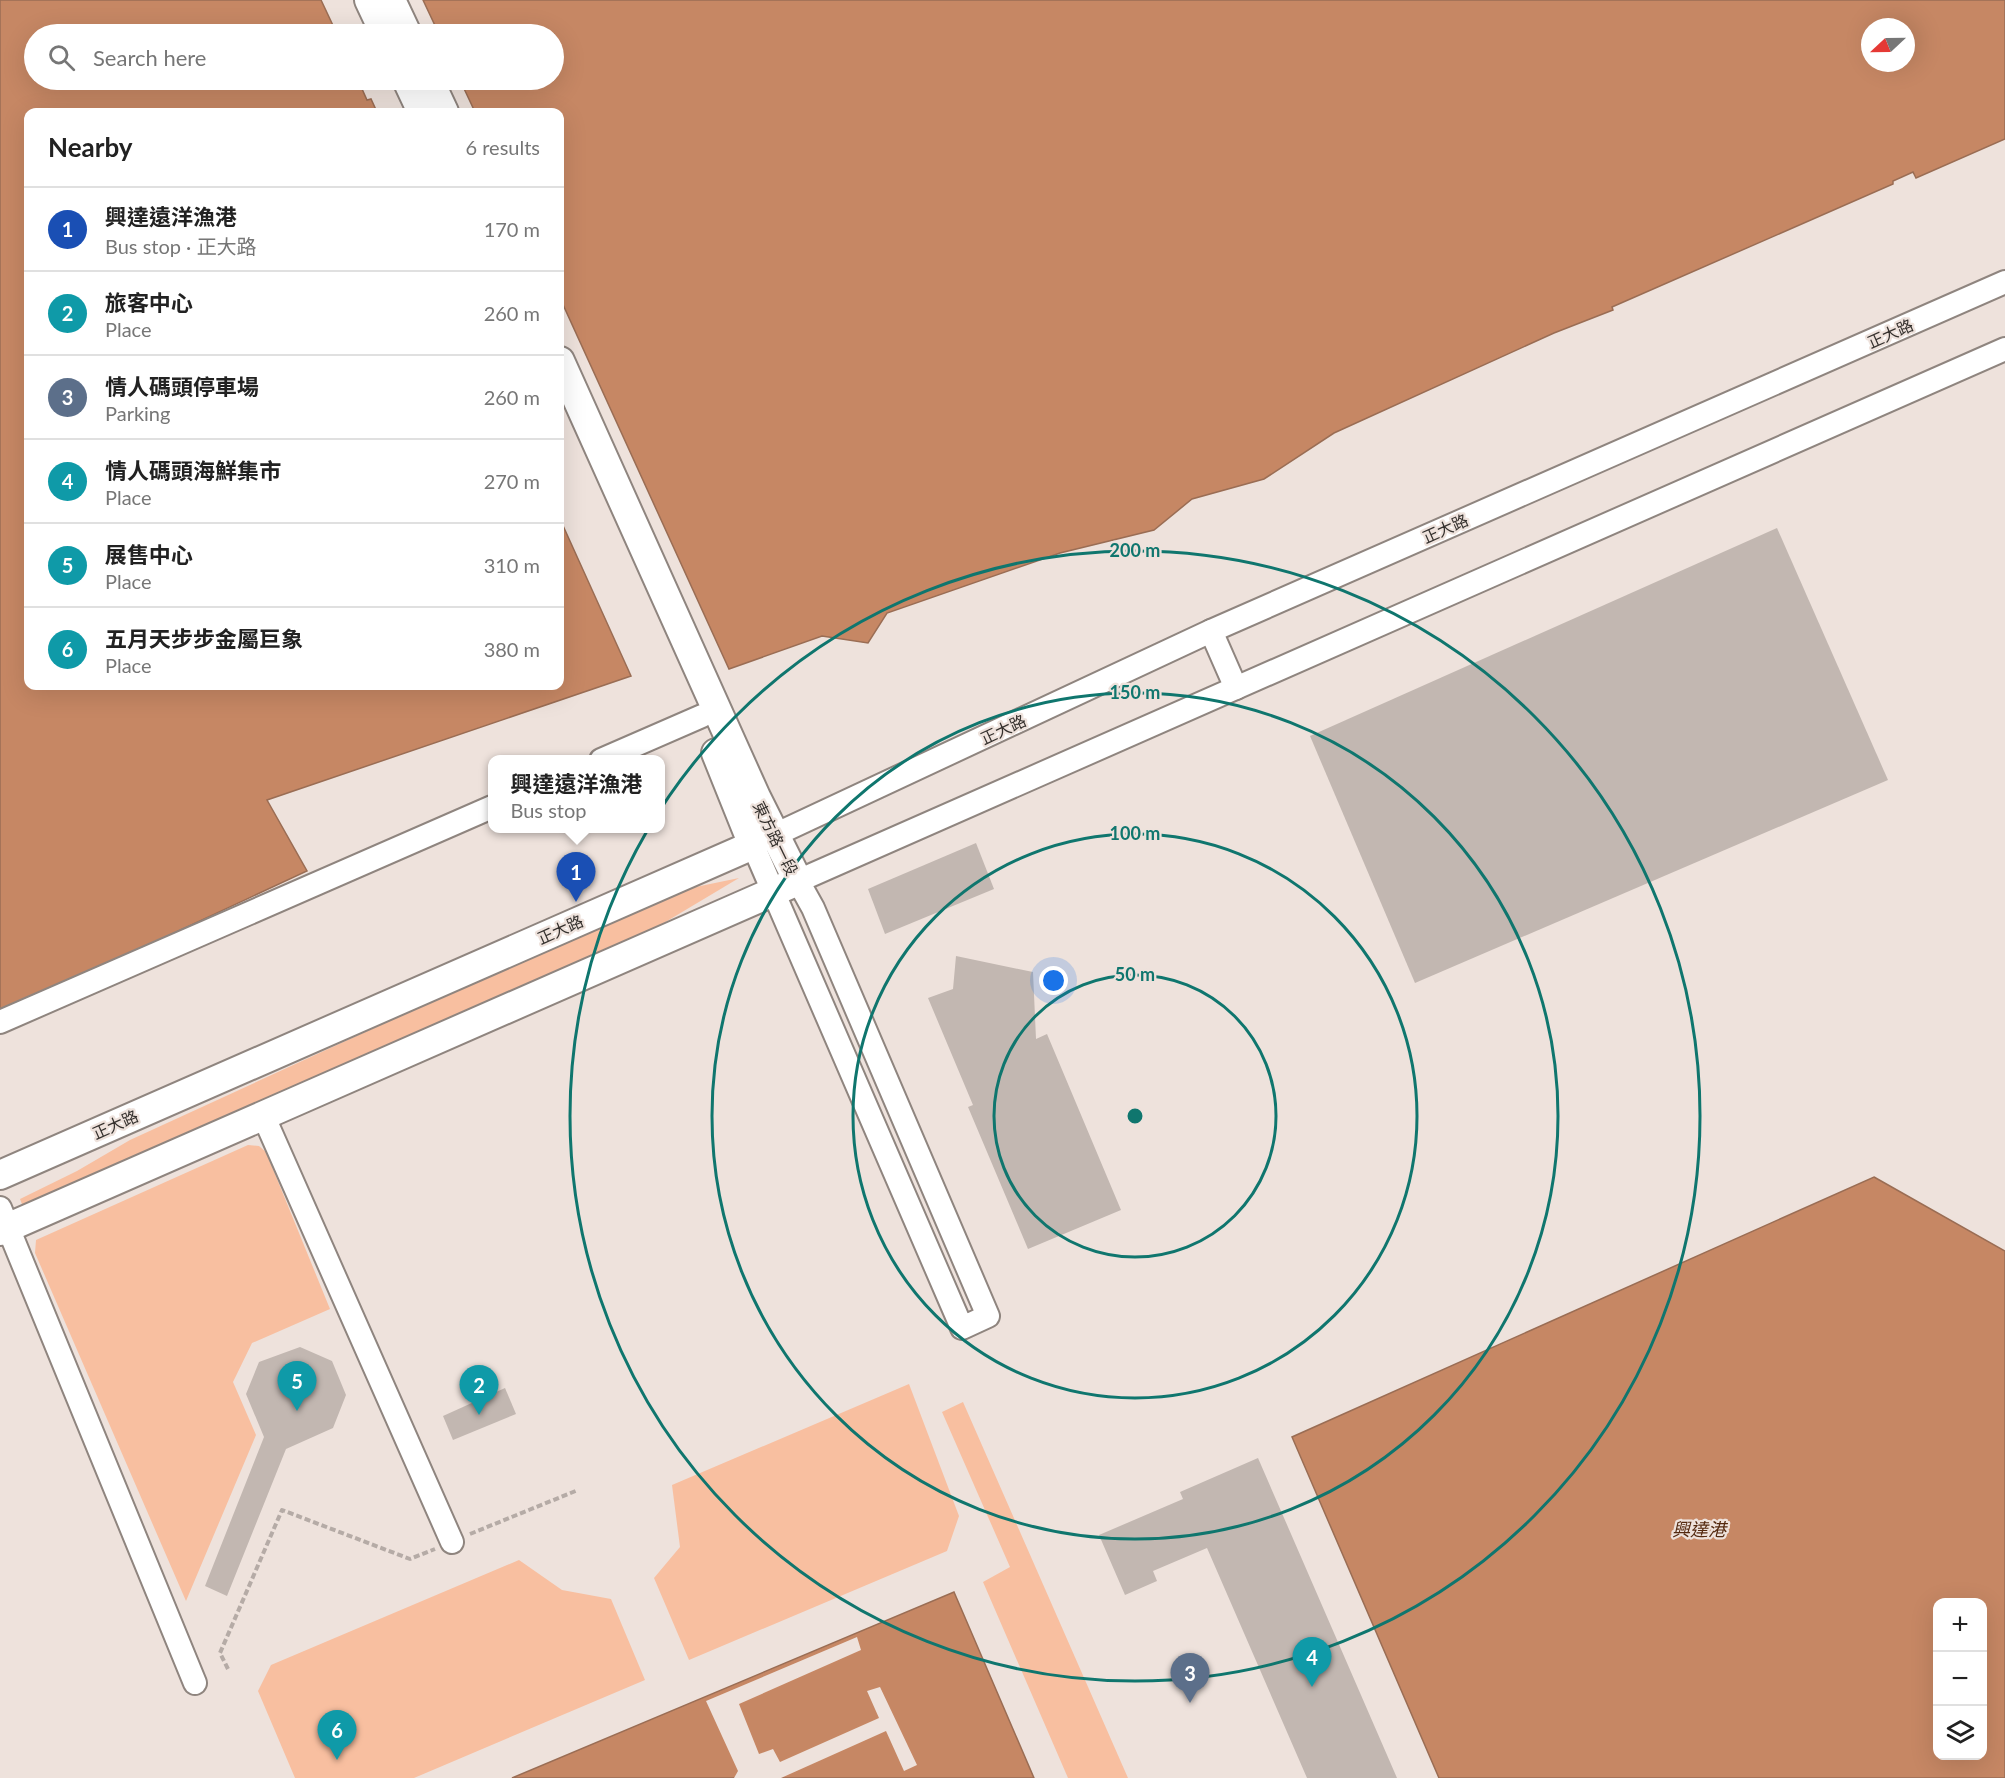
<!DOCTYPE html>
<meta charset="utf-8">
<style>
:root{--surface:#fff;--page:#f6f6f6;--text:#222;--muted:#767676;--line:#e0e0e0;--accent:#7c3aed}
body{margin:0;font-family:Lato,"Noto Sans TC",sans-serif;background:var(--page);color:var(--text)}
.controls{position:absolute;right:18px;bottom:18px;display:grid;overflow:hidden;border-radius:12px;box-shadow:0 6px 24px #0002}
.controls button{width:54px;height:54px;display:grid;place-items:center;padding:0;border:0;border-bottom:2px solid var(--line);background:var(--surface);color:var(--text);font:30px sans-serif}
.compass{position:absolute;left:1861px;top:18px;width:54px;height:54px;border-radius:50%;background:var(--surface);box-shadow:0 6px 24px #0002;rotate:248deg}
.you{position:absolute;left:1054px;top:981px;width:21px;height:21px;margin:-15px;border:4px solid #fff;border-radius:50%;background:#1a73e8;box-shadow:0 0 0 9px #1a73e833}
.badge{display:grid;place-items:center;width:39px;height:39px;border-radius:50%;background:var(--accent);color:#fff;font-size:20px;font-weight:700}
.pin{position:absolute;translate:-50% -50px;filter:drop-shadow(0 2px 3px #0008)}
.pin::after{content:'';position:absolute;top:32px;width:21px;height:18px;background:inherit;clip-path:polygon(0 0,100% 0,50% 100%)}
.popup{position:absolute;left:488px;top:755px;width:177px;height:78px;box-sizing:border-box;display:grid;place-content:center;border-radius:12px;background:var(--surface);filter:drop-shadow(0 2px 4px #0005);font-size:20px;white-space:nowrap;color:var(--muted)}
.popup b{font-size:22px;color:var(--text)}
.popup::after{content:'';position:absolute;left:50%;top:100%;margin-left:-12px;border:12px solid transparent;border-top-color:var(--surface)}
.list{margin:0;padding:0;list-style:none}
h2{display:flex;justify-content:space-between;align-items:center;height:78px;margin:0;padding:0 24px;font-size:26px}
h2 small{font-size:20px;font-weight:400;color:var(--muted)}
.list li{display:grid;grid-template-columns:39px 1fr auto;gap:18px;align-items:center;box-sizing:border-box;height:84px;padding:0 24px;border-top:2px solid var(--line)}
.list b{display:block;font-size:22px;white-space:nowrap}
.list p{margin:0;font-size:20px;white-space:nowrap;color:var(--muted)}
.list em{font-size:20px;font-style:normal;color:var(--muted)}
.icon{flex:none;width:33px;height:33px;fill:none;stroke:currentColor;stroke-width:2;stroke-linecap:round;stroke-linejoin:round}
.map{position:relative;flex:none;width:2005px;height:1778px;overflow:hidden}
.search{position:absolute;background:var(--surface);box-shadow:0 6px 24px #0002;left:24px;top:24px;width:540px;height:66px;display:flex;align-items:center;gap:15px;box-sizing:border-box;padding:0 21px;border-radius:33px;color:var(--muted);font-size:22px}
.panel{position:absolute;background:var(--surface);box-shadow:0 6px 24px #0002;left:24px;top:108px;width:540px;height:582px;border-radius:12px}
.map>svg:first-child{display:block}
.green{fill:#f8bfa0}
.water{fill:#c68764;stroke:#9a6d54;stroke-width:1.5;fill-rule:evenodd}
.pier{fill:#eee2dc}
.building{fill:#c2b7b1}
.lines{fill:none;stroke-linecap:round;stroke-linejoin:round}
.minor-casing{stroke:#8f857f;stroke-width:26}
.major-casing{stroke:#8f857f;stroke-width:32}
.path{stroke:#b5aba6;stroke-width:4;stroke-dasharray:6 3;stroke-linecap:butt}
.minor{stroke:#fff;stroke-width:22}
.major{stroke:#fff;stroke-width:28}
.ring{fill:none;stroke:#0f766e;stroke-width:3}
.labels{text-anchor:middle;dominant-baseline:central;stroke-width:4.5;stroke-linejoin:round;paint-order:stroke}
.street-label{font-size:16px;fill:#35312e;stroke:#eee2dc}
.water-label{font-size:18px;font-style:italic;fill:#54290f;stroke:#eee2dc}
.centre{fill:#0f766e;stroke:#eee2dc;stroke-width:3}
.ring-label{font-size:18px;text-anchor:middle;font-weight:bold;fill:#0f766e;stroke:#eee2dc;stroke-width:4.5;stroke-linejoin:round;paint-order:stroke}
</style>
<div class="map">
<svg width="2005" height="1778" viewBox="0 0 2005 1778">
<rect width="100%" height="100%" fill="#eee2dc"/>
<g class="green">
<polygon points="739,878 632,942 23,1207 20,1199 77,1171 130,1140 633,909 686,889"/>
<polygon points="248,1145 259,1146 266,1152 330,1309 252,1343 233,1382 256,1435 186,1601 35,1253 36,1240"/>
<polygon points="909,1384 959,1516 947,1551 689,1660 654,1578 680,1547 672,1485"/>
<polygon points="963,1402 1128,1778 1068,1778 983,1582 1010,1567 942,1412"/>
<polygon points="519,1560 562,1590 611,1599 645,1680 414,1778 295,1778 258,1691 271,1665"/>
</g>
<g class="water">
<polygon points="0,0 321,0 337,34 34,34 34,80 358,80 367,100 371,99 377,112 28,112 28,686 560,686 560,519 631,676 267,800 307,871 0,1014"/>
<path d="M 423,0 L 2005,0 L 2005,139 L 1916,178 L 1913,172 L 1893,181 L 1893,184 L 1612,307 L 1613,310 L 1554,333 L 1334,433 L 1264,479 L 1192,499 L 1154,530 L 1060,553 L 887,613 L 868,643 L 822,636 L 729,669 L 560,298 L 560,112 L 475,112 L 460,80 L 554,80 L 554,34 L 439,34 ZM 1870,27 L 1906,27 L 1906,63 L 1870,63 Z"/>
<path d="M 1874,1177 L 2005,1251 L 2005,1778 L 1439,1778 L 1292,1437 ZM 1938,1602 L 1982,1602 L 1982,1756 L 1938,1756 Z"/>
<polygon points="954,1592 1034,1778 512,1778"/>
</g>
<polygon class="pier" points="857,1637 861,1650 739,1704 759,1754 773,1749 780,1762 879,1718 867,1691 880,1687 917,1765 904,1771 886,1731 781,1778 734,1778 738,1771 706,1701"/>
<g class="building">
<polygon points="1777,528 1888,780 1415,983 1310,736"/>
<polygon points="976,843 994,889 885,934 868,889"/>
<polygon points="956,956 1033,972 1036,1039 1047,1034 1121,1210 1028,1249 968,1107 973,1105 928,998 953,989"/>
<polygon points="300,1347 332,1361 346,1395 333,1428 286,1449 227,1596 205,1586 264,1437 246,1394 259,1362"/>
<polygon points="505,1388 516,1414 453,1440 443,1416"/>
<polygon points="1258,1458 1397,1778 1307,1778 1207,1548 1153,1571 1157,1581 1125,1595 1099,1535 1183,1499 1180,1492"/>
</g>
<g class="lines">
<g class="minor-casing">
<g id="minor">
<polyline points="2005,282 1211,631 753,845 962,1328 988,1316 813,908 798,881 2005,349"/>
<polyline points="1211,631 1236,688"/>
<polyline points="601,760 702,716"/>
<polyline points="0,1022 492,807"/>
<polyline points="263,1115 452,1542"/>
<polyline points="0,1208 195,1683"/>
</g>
</g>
<g class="major-casing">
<g id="major">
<polyline points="369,0 385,34"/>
<polyline points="391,0 407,34"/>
<polyline points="407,80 422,112"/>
<polyline points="429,80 444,112"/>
<polyline points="0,1175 753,845 716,753"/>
<polyline points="0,1231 798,881 756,797 560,361"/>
</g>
</g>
<g class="path">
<polyline points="470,1534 578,1490"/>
<polyline points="228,1669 220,1653 282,1510 410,1559 435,1549"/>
</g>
<use href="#minor" class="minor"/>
<use href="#major" class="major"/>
</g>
<g class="ring">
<circle cx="1135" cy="1116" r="141"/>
<circle cx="1135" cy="1116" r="282"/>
<circle cx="1135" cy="1116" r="423"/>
<circle cx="1135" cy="1116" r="565"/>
</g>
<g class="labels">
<g class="street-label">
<text transform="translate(1890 333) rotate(-24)">正大路</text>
<text transform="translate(1445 528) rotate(-24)">正大路</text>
<text transform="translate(1003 729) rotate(-25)">正大路</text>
<text transform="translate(776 838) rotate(64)">東方路一段</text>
<text transform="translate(560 929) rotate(-24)">正大路</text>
<text transform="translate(115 1124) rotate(-24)">正大路</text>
</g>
<g class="water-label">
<text x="1699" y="1529">興達港</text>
</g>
</g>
<circle cx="1135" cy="1116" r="9" class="centre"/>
<g class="ring-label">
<text x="1135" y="557">200 m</text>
<text x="1135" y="699">150 m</text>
<text x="1135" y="840">100 m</text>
<text x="1135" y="981">50 m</text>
</g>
</svg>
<div class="controls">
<button>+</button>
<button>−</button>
<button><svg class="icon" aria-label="layers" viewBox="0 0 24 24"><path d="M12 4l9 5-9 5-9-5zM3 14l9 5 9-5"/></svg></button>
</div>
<svg class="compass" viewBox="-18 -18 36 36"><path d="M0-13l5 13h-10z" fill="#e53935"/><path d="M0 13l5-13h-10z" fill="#767676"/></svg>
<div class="you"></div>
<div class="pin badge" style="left:576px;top:902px;background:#1a4fb4">1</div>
<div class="popup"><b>興達遠洋漁港</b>Bus stop</div>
<div class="pin badge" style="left:479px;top:1415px;background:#0f9aa8">2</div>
<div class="pin badge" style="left:1190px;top:1703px;background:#5c6f8a">3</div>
<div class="pin badge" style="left:1312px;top:1687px;background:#0f9aa8">4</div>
<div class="pin badge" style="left:297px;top:1411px;background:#0f9aa8">5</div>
<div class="pin badge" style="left:337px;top:1760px;background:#0f9aa8">6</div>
<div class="search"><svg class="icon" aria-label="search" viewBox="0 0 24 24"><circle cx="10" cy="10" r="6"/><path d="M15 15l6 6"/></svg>Search here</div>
<section class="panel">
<h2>Nearby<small>6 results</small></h2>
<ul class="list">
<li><span class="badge" style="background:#1a4fb4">1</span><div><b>興達遠洋漁港</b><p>Bus stop · 正大路</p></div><em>170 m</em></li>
<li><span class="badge" style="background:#0f9aa8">2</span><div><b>旅客中心</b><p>Place</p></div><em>260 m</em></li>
<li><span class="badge" style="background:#5c6f8a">3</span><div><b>情人碼頭停車場</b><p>Parking</p></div><em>260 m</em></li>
<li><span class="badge" style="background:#0f9aa8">4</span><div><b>情人碼頭海鮮集市</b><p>Place</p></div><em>270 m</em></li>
<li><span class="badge" style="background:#0f9aa8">5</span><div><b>展售中心</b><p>Place</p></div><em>310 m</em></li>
<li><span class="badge" style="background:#0f9aa8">6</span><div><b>五月天步步金屬巨象</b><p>Place</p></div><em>380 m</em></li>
</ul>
</section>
</div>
